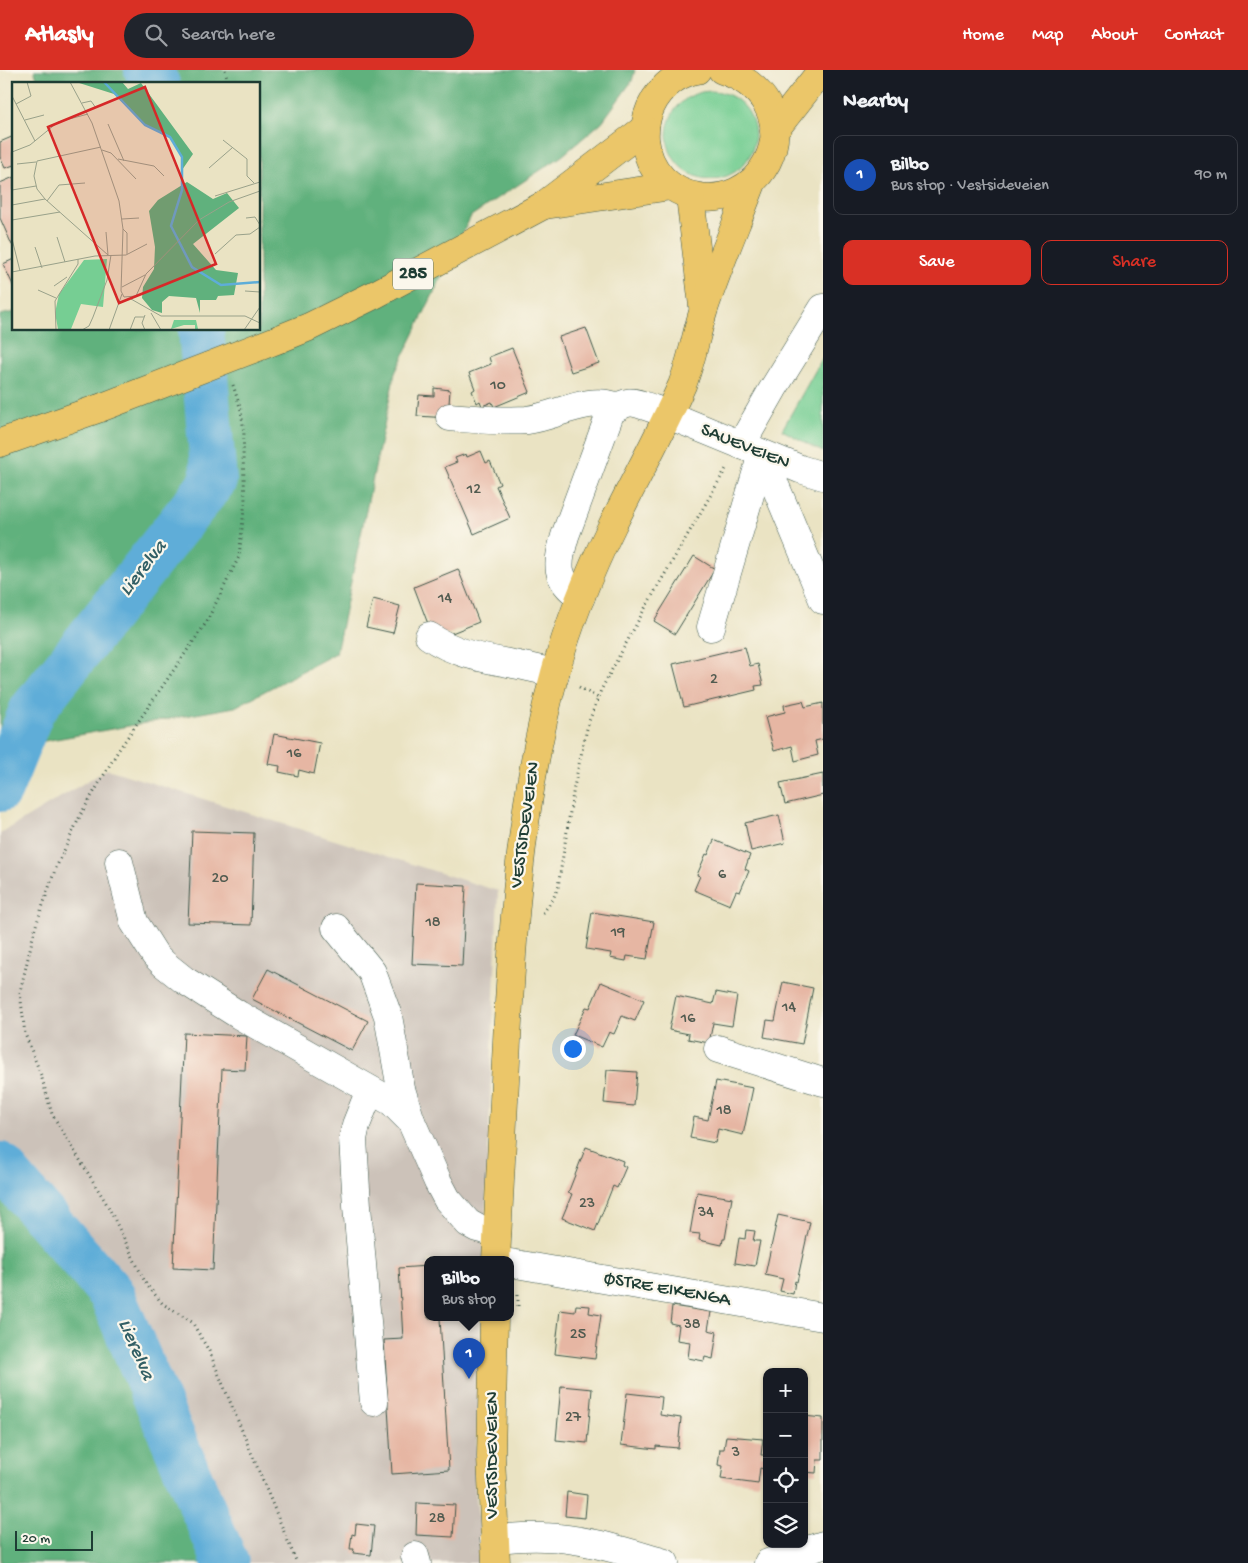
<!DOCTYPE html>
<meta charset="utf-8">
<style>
:root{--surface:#171b24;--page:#20242c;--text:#f1f3f6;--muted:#9ea1a6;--line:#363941;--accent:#d93025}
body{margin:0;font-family:"Gochi Hand",sans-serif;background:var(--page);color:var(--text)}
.controls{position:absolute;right:15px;bottom:15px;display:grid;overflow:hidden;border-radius:10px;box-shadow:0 1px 4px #0004}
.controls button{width:45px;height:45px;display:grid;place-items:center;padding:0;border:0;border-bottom:1px solid var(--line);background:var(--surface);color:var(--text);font:25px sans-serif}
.scale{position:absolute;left:15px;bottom:12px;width:78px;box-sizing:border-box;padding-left:5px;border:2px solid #1f3d34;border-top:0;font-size:14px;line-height:18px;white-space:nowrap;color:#1f3d34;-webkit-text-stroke:4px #fbf7ec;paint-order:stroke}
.you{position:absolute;left:572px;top:978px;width:18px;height:18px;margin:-12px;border:4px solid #fff;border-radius:50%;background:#1a73e8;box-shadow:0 0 0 8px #1a73e833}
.badge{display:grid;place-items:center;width:32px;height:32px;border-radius:50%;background:var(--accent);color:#fff;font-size:16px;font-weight:700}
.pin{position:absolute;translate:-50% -41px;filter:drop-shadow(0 1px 2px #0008)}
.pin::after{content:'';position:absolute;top:26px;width:18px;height:15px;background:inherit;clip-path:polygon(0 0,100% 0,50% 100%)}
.popup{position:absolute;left:424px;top:1186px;width:90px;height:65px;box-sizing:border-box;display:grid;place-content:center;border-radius:10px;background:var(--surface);filter:drop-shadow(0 1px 4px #0005);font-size:16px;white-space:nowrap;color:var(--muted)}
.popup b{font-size:19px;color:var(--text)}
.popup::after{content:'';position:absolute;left:50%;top:100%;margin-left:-10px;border:10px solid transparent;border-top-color:var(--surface)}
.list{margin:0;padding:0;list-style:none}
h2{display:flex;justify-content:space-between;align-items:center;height:65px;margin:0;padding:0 20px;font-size:21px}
h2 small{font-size:16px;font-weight:400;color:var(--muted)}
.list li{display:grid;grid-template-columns:32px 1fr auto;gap:15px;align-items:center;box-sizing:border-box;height:80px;margin:0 10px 10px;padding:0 10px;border:1px solid var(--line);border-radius:10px}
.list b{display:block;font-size:19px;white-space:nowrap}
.list p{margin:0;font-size:16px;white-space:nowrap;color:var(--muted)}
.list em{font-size:16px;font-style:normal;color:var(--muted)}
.actions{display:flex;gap:10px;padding:15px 20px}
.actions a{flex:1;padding:11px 0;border:1px solid var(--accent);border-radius:10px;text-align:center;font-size:18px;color:var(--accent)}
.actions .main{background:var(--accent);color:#fff}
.icon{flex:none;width:28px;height:28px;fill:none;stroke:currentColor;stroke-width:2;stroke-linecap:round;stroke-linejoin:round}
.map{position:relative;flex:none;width:823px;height:1493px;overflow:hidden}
header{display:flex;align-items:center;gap:30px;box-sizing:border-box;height:70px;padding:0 25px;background:var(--accent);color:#fff}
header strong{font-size:24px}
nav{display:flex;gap:28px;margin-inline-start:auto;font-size:18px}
.search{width:350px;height:45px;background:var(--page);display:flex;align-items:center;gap:12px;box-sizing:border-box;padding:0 18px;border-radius:28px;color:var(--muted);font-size:19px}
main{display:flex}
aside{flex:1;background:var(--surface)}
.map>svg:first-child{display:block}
.industrial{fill:#ccc2b9}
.green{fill:#76ce93;stroke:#4a8664}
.forest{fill:#60b17d;stroke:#407758}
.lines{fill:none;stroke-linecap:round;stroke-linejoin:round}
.river{stroke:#5eadd8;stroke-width:46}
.building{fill:#e6b6a3}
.minor-casing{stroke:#3d5649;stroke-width:29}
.major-casing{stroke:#3d5649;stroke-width:29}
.path{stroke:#3d5649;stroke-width:3;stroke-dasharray:1 4;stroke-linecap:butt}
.minor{stroke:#fff;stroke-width:28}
.major{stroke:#ebc669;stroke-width:28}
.major-bridge-casing{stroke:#3d5649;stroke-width:29;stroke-linecap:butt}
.major-bridge{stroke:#ebc669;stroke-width:28}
.labels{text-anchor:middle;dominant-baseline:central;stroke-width:4.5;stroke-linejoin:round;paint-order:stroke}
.number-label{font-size:16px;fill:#515b50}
.shield{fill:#fbf7ec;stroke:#61756b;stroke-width:1}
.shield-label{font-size:18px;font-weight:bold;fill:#1f3d34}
.street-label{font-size:19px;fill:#1f3d34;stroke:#fbf7ec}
.water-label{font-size:20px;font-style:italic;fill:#325f65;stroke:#fbf7ec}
.inset-river{fill:none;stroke:#5eadd8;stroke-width:2.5}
.inset-road{fill:none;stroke:#99a18a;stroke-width:1}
.view{fill:#d62828;fill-opacity:0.15;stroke:#d62828;stroke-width:2.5}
.inset-edge{fill:none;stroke:#1f3d34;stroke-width:2.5}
</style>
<header>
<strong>Atlasly</strong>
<div class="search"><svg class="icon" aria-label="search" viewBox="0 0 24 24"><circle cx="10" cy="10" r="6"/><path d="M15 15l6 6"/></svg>Search here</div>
<nav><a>Home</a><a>Map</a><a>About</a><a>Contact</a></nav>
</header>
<main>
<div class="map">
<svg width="823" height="1493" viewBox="0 0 823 1493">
<rect width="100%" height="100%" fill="#fbf7ec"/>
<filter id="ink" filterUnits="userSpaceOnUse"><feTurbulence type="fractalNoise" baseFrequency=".02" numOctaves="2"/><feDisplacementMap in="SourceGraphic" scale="10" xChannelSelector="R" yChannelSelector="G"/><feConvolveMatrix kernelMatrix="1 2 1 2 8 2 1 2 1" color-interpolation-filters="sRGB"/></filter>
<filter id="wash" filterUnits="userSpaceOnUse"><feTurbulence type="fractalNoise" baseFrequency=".0096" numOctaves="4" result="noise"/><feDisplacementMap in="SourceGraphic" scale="20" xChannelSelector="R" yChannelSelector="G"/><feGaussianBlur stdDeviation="1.12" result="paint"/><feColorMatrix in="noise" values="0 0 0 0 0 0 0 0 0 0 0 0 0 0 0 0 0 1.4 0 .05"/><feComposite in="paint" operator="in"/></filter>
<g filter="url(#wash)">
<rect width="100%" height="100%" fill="#eae3c3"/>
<polygon class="industrial" points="107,699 498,821 484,1190 428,1190 428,1248 481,1248 475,1417 483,1493 226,1493 0,1095 0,764"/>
<g class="green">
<circle cx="711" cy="65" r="44"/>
<polygon points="823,287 823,382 782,360"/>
</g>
<g class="forest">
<polygon points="34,0 635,0 632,11 602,52 562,86 471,146 395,303 336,583 235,637 0,679 0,245 14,242 14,259 259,259 259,14 39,14"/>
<polygon points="0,1094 111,1218 226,1493 1,1493"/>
</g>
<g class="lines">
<g class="river">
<polyline points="147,0 157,14"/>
<polyline points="0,719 32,640 214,410 201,259"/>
<polyline points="0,1095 111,1223 226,1493"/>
</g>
</g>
<g id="blocks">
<g class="building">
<polygon points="14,66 14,95 5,98 0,87 0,72"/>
<polygon points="14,107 14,174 12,175 0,148 0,113"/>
<polygon points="14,189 14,217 3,194"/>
<polygon points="586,258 599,293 571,302 559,267"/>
<polygon points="512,278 530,322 494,337 492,332 482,336 480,331 477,333 472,321 475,319 469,303 491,294 489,287"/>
<polygon points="434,318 450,320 448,348 417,346 419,325 434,326"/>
<polygon points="481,381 486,393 490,391 500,414 496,416 510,448 474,464 445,397 457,392 455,388 466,384 467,387"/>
<polygon points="694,486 715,499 675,564 654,551"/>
<polygon points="458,499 479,552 452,563 433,567 414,517"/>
<polygon points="373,529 400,536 393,563 366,557"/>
<polygon points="745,577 750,596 758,594 763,615 755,616 756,620 684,637 673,594"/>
<polygon points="803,631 805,637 823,633 823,669 815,671 818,685 795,691 792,676 774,681 765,647 785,642 784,635"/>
<polygon points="274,664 320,673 314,704 299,700 298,706 279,702 280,696 268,694"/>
<polygon points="823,704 823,725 785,734 780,713"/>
<polygon points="779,745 785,773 751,781 745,753"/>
<polygon points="192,761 254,763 251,855 188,853"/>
<polygon points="714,770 750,785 745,799 749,801 740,822 736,821 730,835 694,820 700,806 697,805 706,784 708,785"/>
<polygon points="416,813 466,816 462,896 412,894"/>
<polygon points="592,842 654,852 647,889 627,886 626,891 610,888 611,883 586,879"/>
<polygon points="268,899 368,951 352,981 252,929"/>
<polygon points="601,912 644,930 635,951 622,946 614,964 609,962 602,977 573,965 586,937 590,938"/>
<polygon points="783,912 813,918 802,974 764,967 767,950 775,951"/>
<polygon points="716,922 737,926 732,956 713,953 709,973 688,969 689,964 669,960 676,926 713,934"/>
<polygon points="184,963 247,966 245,1000 222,999 213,1200 173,1198"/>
<polygon points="607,1000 637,1002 634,1036 604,1033"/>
<polygon points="716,1011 753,1018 743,1065 718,1059 715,1073 690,1068 694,1047 708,1050"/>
<polygon points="586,1077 623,1091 622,1095 626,1097 617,1118 613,1116 595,1161 562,1148 572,1124 568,1123"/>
<polygon points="697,1122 732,1128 725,1169 723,1169 722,1175 699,1170 700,1164 690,1163"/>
<polygon points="778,1145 810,1152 797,1212 795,1211 793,1224 780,1221 783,1209 765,1205"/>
<polygon points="746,1160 755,1161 753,1171 760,1171 755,1196 735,1193 739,1168 745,1169"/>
<polygon points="428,1196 428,1248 440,1248 449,1400 392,1404 384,1270 403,1269 399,1198"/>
<polygon points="576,1235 590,1236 589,1243 601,1245 595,1289 555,1284 560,1240 575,1242"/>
<polygon points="672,1236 711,1242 708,1260 717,1262 713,1289 705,1287 704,1291 688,1288 690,1272 677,1270 679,1255 670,1253"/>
<polygon points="561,1316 592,1319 587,1373 556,1370"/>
<polygon points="627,1323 662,1327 660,1345 681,1348 678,1378 656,1376 656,1379 621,1375"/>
<polygon points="804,1346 823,1348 823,1390 817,1390 816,1403 804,1402"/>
<polygon points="726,1366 763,1369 761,1385 766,1385 764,1399 760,1398 758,1414 721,1409 723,1396 718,1395 720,1379 724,1379"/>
<polygon points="567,1422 587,1425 585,1448 565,1446"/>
<polygon points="417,1433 455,1435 453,1467 416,1465"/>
<polygon points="356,1454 374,1456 371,1485 353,1483 354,1479 350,1479 352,1464 355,1465"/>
</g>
</g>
</g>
<g filter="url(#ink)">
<use href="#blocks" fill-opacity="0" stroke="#3d5649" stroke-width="1"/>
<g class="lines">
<g class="minor-casing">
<g id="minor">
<path d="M 450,347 C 475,349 502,352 527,350 C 558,346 587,325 618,337"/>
<polyline points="741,375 773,319 823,238"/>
<polyline points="762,384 823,530"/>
<path d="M 581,527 C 554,509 557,494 565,466 L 611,341 C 631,328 633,332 654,339 L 800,399 L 823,406"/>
<polyline points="711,557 762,384"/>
<path d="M 429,566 C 466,592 513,590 555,604"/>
<polyline points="119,792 134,852 155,885 164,894 184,910 239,945 392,1032 411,1051"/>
<polyline points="336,858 372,902 388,946 401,1019 411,1051 438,1112 447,1129 468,1153 477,1158 497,1163"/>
<polyline points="718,979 823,1012"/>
<polyline points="370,1020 356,1055 353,1069 357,1136 374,1332"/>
<polyline points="510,1193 823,1247"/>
<path d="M 494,1469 C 510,1468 527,1466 544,1467 C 585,1468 626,1482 665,1493"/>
<polyline points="415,1486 417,1493"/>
<polyline points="768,1493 823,1475"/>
</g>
</g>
<g class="major-casing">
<g id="major">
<path d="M 697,0 C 679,3 665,14 655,29 C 647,42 644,55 645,69 C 651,135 737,149 767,92 C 788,50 762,13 722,0"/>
<polyline points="774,61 822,0"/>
<polyline points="690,126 703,236"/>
<polyline points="545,135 671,116"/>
<polyline points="279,269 309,257 376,224 544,135 644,59"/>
<polyline points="0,373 100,338"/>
<path d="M 496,1190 C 499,1117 503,1044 507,971 C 513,847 522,723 555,603 C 569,553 589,503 612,456 C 635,409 661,363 682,315 C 692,290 696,264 704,239 C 718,197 736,155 752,113"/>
<polyline points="494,1248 491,1387 496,1493"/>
</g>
</g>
<g class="path">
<polyline points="225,0 229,14"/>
<polyline points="233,315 241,340 244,362 243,387 245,430 239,487 206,553 118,681 81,744 55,800 35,858 20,922 25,964 41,1005 52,1044 108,1136 146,1214 163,1234 192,1252 209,1281 297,1493"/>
<polyline points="579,617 598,628"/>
<polyline points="543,843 553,829 558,817 574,717 588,654 601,620 644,540 727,397"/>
<polyline points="518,1236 518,1222"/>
</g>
<use href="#minor" class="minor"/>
<use href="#major" class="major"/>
<g class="major-bridge-casing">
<polyline id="major-bridge" points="100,338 279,269"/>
</g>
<use href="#major-bridge" class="major-bridge"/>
</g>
</g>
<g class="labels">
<g class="number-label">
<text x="498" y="316">10</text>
<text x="474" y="420">12</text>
<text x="445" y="529">14</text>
<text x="714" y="610">2</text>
<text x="294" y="684">16</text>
<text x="722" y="805">6</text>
<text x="220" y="809">20</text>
<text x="433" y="853">18</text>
<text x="618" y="863">19</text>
<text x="789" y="938">14</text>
<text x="688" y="949">16</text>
<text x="724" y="1041">18</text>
<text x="587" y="1134">23</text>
<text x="706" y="1143">34</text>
<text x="692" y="1255">38</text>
<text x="578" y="1265">25</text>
<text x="573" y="1348">27</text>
<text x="736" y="1383">3</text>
<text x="437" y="1449">28</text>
</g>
<rect class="shield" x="393" y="188.5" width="40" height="31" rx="4"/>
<g class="shield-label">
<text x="413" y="204">285</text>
</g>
<g class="street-label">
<text transform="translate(745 377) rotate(22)">SAUEVEIEN</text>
<text transform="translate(526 755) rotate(-82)">VESTSIDEVEIEN</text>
<text transform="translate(667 1220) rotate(10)">ØSTRE EIKENGA</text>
<text transform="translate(493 1385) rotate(-90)">VESTSIDEVEIEN</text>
</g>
<g class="water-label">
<text transform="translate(144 499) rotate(-52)">Lierelva</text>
<text transform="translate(135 1280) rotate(67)">Lierelva</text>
</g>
</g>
<g transform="translate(12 12)">
<rect width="248" height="248" fill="#eae3c3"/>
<path d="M 95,177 L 91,225 L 69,222 L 59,247 L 46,247 L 43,231 L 47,212 L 72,178 ZM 162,238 L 184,238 L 186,247 L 183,247 L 183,243 L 172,243 L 159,247 Z" fill="#76ce93"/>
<path d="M 64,0 L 110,0 L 116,7 L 129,1 L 181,72 L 170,88 L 171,76 L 158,56 L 133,43 L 102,12 ZM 175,100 L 201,117 L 215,111 L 227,126 L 181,162 L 204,188 L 226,191 L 222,213 L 206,214 L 204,218 L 188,218 L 188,231 L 184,216 L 157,214 L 150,220 L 150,231 L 140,228 L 130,216 L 131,205 L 142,187 L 143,165 L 137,129 L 146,118 Z" fill="#60b17d"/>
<path class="inset-river" d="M 92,0 L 133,43 L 158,55 L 170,75 L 170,108 L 159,144 L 180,185 L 209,203 L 248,200"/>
<path class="inset-road" d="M 58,0 L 80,41 L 107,119 L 111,147 L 109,209 L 112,215 L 124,214 L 134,192 L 187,138 L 217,120 L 248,109M 0,14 L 23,59M 70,21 L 79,19 L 84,26M 4,22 L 19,14 L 15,0M 13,38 L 32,33M 96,42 L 112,79M 211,58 L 235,77 L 235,94 L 242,101M 89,65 L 25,79 L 22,94 L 25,107 L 33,117 L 96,173M 90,68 L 99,71 L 124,97M 0,70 L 18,63 L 46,40 L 76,32M 106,77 L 142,84 L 152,94M 5,82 L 24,80M 197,86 L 220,66M 0,108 L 24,104M 203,114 L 248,100M 35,119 L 47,103 L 73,101M 0,123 L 33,117M 234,136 L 243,135 L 248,143M 110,137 L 127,136M 0,138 L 48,130M 111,147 L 115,151 L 115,172M 94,150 L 96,173M 45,155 L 53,180M 0,157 L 8,189M 23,165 L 30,186M 203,172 L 224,153 L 238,152 L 248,145M 0,190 L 83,174 L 114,173 L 135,162M 42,204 L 55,195M 110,205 L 133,193M 26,208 L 44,216M 233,209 L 248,210M 119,217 L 149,234 L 233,234 L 248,241M 139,231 L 149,248M 133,233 L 130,241 L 133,248M 44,248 L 43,219 L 66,182 L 66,177M 70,248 L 77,244 L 81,235 L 95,198 L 99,173M 97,248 L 110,212M 118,248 L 123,235 L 132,235M 232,248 L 248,225"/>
<path class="view" d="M 133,5 L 204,182 L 107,221 L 36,45 Z"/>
<rect width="248" height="248" class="inset-edge"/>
</g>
</svg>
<div class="controls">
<button>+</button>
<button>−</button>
<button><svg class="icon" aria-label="locate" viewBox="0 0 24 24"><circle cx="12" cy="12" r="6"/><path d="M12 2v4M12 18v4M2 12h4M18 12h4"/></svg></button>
<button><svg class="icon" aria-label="layers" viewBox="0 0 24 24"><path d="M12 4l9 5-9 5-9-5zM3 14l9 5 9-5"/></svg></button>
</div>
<div class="scale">20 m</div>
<div class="you"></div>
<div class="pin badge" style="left:469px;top:1309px;background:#1a4fb4">1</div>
<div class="popup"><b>Bilbo</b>Bus stop</div>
</div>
<aside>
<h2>Nearby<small></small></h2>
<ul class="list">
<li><span class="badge" style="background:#1a4fb4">1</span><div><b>Bilbo</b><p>Bus stop · Vestsideveien</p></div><em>90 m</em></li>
</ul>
<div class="actions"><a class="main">Save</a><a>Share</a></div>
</aside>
</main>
